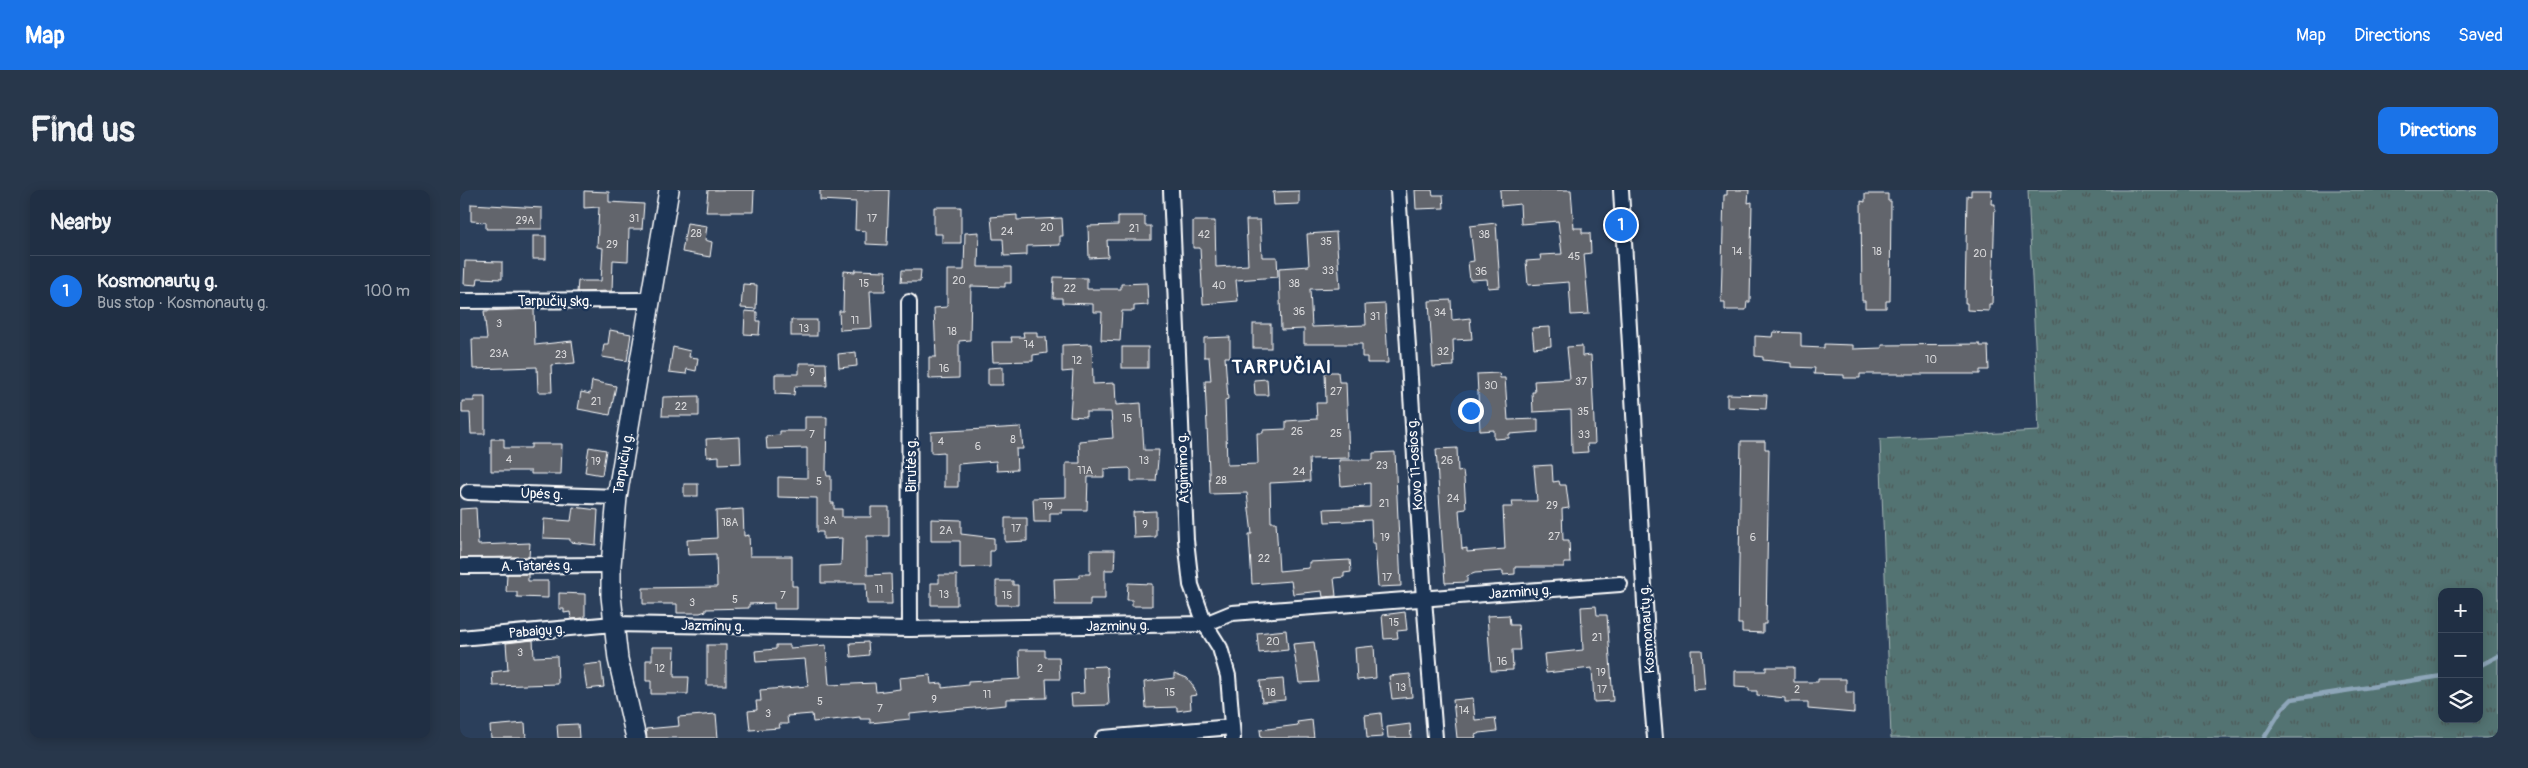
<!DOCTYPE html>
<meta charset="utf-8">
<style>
:root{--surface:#202f44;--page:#28374b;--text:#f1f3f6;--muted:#a2a9b2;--line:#3d4a5d;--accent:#1a73e8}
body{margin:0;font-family:Pangolin,sans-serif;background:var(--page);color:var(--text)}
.controls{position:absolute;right:15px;bottom:15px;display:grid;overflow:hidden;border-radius:10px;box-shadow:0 2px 12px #0003}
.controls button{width:45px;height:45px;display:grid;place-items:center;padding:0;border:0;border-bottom:1px solid var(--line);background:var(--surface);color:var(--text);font:25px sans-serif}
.you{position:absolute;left:1010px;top:220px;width:18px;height:18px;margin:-12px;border:4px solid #fff;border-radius:50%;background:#1a73e8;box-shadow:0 0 0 8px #1a73e833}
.badge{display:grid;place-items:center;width:32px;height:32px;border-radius:50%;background:var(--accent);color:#fff;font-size:16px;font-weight:700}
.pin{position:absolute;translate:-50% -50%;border:2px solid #fff;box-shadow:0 1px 5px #0006}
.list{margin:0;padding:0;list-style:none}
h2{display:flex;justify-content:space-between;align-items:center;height:65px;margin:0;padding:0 20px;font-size:21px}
h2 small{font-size:16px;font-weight:400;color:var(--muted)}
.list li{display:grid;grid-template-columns:32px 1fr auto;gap:15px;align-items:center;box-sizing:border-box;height:70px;padding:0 20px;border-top:1px solid var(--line)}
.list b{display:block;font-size:19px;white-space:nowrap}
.list p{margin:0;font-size:16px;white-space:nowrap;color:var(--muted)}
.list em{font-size:16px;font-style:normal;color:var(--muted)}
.icon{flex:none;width:28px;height:28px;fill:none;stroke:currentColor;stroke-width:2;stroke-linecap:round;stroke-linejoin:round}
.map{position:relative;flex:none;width:2038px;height:548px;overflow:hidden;border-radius:10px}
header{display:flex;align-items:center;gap:30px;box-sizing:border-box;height:70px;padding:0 25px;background:var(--accent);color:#fff}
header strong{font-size:24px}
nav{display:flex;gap:28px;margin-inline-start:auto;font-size:18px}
.intro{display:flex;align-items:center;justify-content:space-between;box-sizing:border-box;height:120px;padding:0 30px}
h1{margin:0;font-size:35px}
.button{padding:12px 22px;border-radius:10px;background:var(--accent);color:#fff;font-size:18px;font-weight:700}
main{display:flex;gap:30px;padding:0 30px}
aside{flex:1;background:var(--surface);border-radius:10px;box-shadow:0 2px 12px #0003}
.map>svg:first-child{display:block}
.grass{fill:url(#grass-tufts);stroke:#a9b9b8;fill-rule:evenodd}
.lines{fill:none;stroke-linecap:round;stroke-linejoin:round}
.stream{stroke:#8ea6b9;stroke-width:4.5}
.building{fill:#62656c;stroke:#fff}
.street-casing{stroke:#fff;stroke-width:18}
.secondary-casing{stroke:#fff;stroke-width:22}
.street{stroke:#1d3557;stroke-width:14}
.secondary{stroke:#1d3557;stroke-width:19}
.labels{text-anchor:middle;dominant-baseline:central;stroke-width:4.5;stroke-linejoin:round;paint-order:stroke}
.number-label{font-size:11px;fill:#d8d8da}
.street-label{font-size:14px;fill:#fff;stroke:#1d3557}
.district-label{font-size:19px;font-weight:bold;letter-spacing:1px;fill:#fff;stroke:#1d3557}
</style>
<header>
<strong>Map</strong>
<nav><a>Map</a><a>Directions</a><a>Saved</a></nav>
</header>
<div class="intro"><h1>Find us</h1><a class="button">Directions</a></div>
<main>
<aside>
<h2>Nearby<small></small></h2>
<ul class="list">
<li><span class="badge">1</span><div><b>Kosmonautų g.</b><p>Bus stop · Kosmonautų g.</p></div><em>100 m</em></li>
</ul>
</aside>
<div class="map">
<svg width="2038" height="548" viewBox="0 0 2038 548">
<defs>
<pattern id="grass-tufts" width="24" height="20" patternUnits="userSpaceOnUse" patternTransform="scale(1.25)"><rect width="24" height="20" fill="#537372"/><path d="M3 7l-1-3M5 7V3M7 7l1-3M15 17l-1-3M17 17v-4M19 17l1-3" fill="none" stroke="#4e5a59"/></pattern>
</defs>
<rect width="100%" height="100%" fill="#2b3f5b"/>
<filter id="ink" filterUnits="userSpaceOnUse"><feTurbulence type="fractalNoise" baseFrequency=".02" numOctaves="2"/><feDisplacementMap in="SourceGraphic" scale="10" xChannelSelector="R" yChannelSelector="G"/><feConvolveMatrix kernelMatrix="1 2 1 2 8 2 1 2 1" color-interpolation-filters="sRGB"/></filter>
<g filter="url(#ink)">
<path class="grass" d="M 1568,0 L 2038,0 L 2038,548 L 1431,548 L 1420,249 L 1579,241 ZM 1982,402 L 2019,402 L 2019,529 L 1982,529 Z"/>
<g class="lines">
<g class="stream">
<polyline points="2019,476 2038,466"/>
<polyline points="1804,548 1822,519 1832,509 1982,486"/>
</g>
</g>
<g class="building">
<polygon points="248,0 294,0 293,22 246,22"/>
<polygon points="360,0 429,0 427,55 406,54 406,41 395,40 396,12 360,10"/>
<polygon points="955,0 972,0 973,5 983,5 984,18 956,19"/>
<polygon points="1040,0 1111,0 1114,38 1122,38 1122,43 1130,43 1131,63 1124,64 1129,124 1111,125 1109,92 1068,95 1066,71 1081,70 1080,65 1102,64 1098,31 1061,34 1060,14 1041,16"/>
<polygon points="1267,0 1289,0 1288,13 1292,12 1290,112 1287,112 1286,120 1265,120 1265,112 1261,112 1264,5 1267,5"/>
<polygon points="1511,0 1532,0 1531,14 1535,14 1532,114 1529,114 1529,121 1507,120 1507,113 1505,113 1507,5 1511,6"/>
<polygon points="124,1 149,2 149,12 184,14 182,39 169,39 168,71 153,70 152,101 117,102 118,91 141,91 143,58 137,57 139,17 124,18"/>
<polygon points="839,1 839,14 814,15 813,2"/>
<polygon points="1405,4 1428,4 1428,11 1431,11 1430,111 1426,111 1426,118 1405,118 1405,111 1402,111 1401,11 1405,12"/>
<polygon points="11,14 82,18 82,39 26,39 26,32 11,31"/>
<polygon points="474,17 501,17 501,53 482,53 482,44 474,44"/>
<polygon points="557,25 557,30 602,28 603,46 600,46 600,55 567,56 567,65 544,66 543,49 533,49 531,27"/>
<polygon points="658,26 685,26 685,36 691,36 691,50 647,50 648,67 629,68 628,36 658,35"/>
<polygon points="786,30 800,30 802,67 817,67 818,87 776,90 778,111 743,114 740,58 733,58 733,31 755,31 756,77 788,75"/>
<polygon points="227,33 247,36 245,50 252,52 250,67 222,62"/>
<polygon points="1036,33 1040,97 1028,98 1027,89 1010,90 1008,72 1014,71 1010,36"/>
<polygon points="519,42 518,77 551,77 551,93 545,93 545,97 511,96 510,150 499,151 499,188 469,189 469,167 476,167 474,118 487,117 487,80 504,80 505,43"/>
<polygon points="876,42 880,98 850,99 852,137 906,135 905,115 925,114 928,173 907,173 907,167 902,167 902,154 844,154 844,139 821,140 819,78 849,76 847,44"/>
<rect x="73" y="46" width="13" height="23"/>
<polygon points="5,71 42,72 42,89 18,88 17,95 4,94"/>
<polygon points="395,80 426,81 425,101 410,101 412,138 380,140 379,121 383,121 384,81 395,82"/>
<polygon points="442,80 461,80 460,92 441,92"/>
<polygon points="594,87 627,88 627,99 661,99 661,94 687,93 688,115 674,116 674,121 662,121 660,151 641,150 642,122 633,122 633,114 602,113 602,108 593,108"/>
<polygon points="283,94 297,95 296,119 281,118"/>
<polygon points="991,110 992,130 1010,128 1012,149 993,150 994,176 973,177 969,111"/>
<polygon points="74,119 75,155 112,151 115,173 91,175 92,202 78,202 77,177 13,179 12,149 27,149 24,121"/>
<polygon points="285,121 297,122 297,131 300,131 299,145 284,144"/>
<rect x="331" y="130" width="26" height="16"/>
<rect x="793" y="134" width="18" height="24"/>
<polygon points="1090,137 1091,156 1074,158 1072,138"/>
<polygon points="150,140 171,144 167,171 142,167 144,154 148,154"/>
<polygon points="563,142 577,142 577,147 586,147 587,163 573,165 573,171 533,172 532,152 552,152 551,147 564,147"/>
<polygon points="1313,142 1341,143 1341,157 1364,158 1364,154 1393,155 1393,159 1422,158 1422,155 1520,154 1520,156 1528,156 1529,180 1520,180 1520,184 1400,184 1400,188 1384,188 1384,185 1354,184 1355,178 1331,177 1331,173 1303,170 1303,167 1295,166 1295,146 1312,147"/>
<polygon points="770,147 770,167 765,167 768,209 765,210 767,275 798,274 797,243 803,243 803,240 826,239 826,231 857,229 856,213 866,213 865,182 878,182 879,192 886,192 889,268 849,269 850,291 810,293 811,332 816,332 819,381 849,378 849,372 890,370 891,382 884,383 884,387 874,388 876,406 863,407 862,401 833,404 831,391 792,394 789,344 792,344 787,303 750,304 745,191 751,191 749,167 744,167 744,148"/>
<polygon points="632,154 633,194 655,193 656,215 681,213 684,260 699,260 696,291 671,291 671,280 669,278 644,279 644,287 628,287 627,320 602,320 602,323 590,323 590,332 574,332 573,308 606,307 606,273 620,273 619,251 653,248 651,222 626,222 626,227 610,226 613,181 602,182 602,155"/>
<polygon points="1122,156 1122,166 1131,165 1135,254 1127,254 1128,262 1112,263 1111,220 1073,222 1072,202 1075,202 1074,191 1110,189 1107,157"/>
<polygon points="213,157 230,161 229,167 238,168 236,181 227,179 226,184 209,182"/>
<rect x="662" y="157" width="26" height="21"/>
<polygon points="396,162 397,176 379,178 378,164"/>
<polygon points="339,173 366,173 367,196 335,196 334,205 315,204 315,184 339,184"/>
<polygon points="543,177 543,195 528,195 528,178"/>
<polygon points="1039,183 1040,188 1045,188 1048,230 1078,229 1078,242 1049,244 1049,248 1034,249 1034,240 1020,241 1017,184"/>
<polygon points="807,189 808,205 795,205 794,190"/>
<polygon points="132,191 156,196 150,225 118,219 121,202 130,204"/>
<polygon points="1267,204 1307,205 1306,219 1267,217"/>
<polygon points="239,206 239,226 202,226 203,207"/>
<polygon points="14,207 25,207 25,244 11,244 10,223 2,223 2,211 14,211"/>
<polygon points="345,227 367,227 366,280 367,286 371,286 371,313 374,313 374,319 382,319 382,327 411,327 411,317 429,317 429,346 407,346 407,385 431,384 432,414 407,414 406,393 361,393 361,376 381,375 382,348 363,349 363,342 357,342 357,308 318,307 318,287 347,288 347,258 307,259 306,246 320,245 320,241 345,241"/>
<polygon points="561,237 563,259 556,259 557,280 537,281 536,271 498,274 498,297 484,297 484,262 471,263 471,242"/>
<polygon points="280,247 281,273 259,274 259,266 247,267 246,249"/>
<polygon points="31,249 44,249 44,258 71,258 71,254 102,254 101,284 71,284 71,281 31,281"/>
<polygon points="1281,251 1305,251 1305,259 1309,259 1306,434 1303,434 1303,443 1282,442 1282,434 1278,434"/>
<polygon points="129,257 146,260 142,285 125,282"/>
<polygon points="997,258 998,282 1003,281 1004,288 1006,319 999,320 1002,359 1007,358 1007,362 1045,359 1043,317 1053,317 1052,311 1077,311 1074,276 1092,275 1093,292 1099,291 1100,295 1106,295 1109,318 1102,319 1103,350 1109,350 1110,373 1104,373 1104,377 1055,377 1055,384 1043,385 1043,381 1015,383 1007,386 1007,392 985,393 976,259"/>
<polygon points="935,262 941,396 918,397 915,353 912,353 911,330 865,332 864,319 910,317 910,293 881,296 879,270 913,270 913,263"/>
<rect x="224" y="294" width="14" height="12"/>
<polygon points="113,317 138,320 136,355 110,352 110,349 83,348 84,329 111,331"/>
<polygon points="16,318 18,355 70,353 69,367 0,368 0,319"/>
<polygon points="283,319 284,346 289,345 290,366 332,366 332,396 337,396 337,419 314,419 314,413 289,414 289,418 246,419 246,421 240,423 217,423 217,414 183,414 183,398 257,397 256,364 228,365 227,350 257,348 256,321"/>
<polygon points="696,321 696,347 674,348 673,322"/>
<polygon points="545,328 567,328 567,351 545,352"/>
<polygon points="471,329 501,330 501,344 534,348 534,361 530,361 530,377 500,378 500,351 471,351"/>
<polygon points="630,360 655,360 654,380 645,380 645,409 630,409 630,415 595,415 594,389 619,388 619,384 630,384"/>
<polygon points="47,384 68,384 68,391 88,391 88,408 57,407 57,402 46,402"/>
<polygon points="479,385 497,385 497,415 471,415 471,393 479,393"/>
<polygon points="536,391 553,391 553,395 558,395 558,415 536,415"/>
<polygon points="668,393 692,394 692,416 672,416 672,410 667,410"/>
<polygon points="99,403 125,404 125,428 111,429 110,422 104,423 104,419 99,419"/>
<polygon points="1136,416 1137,425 1147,425 1153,511 1134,512 1132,478 1086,483 1084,464 1123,460 1121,417"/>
<polygon points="945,422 947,440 937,441 938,448 924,449 922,425"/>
<polygon points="1049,425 1050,435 1058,435 1060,460 1052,460 1053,480 1031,481 1027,426"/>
<polygon points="826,440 828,460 799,463 797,443"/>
<polygon points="73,450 74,467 97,466 98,494 33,496 32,482 48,480 46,453"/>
<polygon points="408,452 409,465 391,467 390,453"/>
<polygon points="854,452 859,492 839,493 833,454"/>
<rect x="247" y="455" width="19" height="40"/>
<polygon points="316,455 330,455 330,458 366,455 369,495 415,493 416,502 440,499 439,488 470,485 471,494 482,493 482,498 508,495 508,492 560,489 559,460 585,460 585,467 599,467 600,489 586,489 587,508 546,509 546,515 450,524 450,529 410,533 410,529 400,529 400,527 353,532 352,524 327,526 328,534 319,534 320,538 290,540 288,521 297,520 296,511 301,511 300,500 348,496 345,469 296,472 295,461 316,459"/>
<polygon points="914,456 916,488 897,490 895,458"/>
<polygon points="192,457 215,457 214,487 229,487 228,504 191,504 191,491 186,491 186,470 192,470"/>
<polygon points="1231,460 1242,460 1245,499 1233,500"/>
<polygon points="141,473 144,497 127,499 123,475"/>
<polygon points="645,476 647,478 649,515 612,516 611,504 624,503 623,477"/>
<polygon points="1306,477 1334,477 1334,492 1358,492 1358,489 1386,489 1386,502 1394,502 1394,523 1348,519 1348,512 1325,512 1325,508 1297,505 1297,501 1289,501 1289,498 1275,497 1275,481 1306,481"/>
<polygon points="714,483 727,488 732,494 737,505 730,506 731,519 717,521 717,517 686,518 684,492 714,488"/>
<polygon points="950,484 952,507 932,509 929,486"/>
<polygon points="823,489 825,510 802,512 800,491"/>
<polygon points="1013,508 1015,530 1035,528 1037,541 1020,543 1015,545 1016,548 997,548 993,510"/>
<polygon points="921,523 923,547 907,548 905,525"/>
<polygon points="256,524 258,548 187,548 186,539 219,536 218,527"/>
<polygon points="852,530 854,548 801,548 800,540 838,535 837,532"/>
<polygon points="65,533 66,548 31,548 30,536"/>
<polygon points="118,534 119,548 98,548 97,535"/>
<polygon points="950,534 951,548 928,548 927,537"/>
</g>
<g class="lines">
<g class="street-casing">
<g id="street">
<polyline points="711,0 726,350 731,395 745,434 760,458 768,486 773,548"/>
<polyline points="938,0 964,409 975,548"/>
<polyline points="1161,0 1188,465 1195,548"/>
<polyline points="0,111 190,110"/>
<polyline points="449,112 450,439"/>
<polyline points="8,302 157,307"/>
<polyline points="3,376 151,375"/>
<polyline points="0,448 153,434 450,439 745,434 772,423 1160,394"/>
<polyline points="643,548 772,537"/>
</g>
</g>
<g class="secondary-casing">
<g id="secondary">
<path id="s1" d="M 176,548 L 158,469 L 151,406 L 151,375 L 157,307 L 209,0"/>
</g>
</g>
<use href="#street" class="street"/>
<use href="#secondary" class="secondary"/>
</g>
</g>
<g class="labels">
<g class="number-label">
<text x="174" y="28">31</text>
<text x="412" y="28">17</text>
<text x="65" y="30">29A</text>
<text x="587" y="37">20</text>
<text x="674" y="38">21</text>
<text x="547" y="41">24</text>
<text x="236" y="43">28</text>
<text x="744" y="44">42</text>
<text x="1024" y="44">38</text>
<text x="866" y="51">35</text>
<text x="152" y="54">29</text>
<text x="1277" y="61">14</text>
<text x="1417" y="61">18</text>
<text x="1520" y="63">20</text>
<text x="1114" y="66">45</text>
<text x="868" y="80">33</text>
<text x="1021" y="81">36</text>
<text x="499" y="90">20</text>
<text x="404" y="93">15</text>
<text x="834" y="93">38</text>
<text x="759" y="95">40</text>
<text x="610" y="98">22</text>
<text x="839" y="121">36</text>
<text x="980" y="122">34</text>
<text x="915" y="126">31</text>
<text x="395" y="130">11</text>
<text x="39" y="133">3</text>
<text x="344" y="138">13</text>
<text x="492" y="141">18</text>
<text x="569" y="154">14</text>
<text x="983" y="161">32</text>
<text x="39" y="163">23A</text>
<text x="101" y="164">23</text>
<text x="1471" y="169">10</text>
<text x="617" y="170">12</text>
<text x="484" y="178">16</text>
<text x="352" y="182">9</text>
<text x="1121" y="191">37</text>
<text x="1031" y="195">30</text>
<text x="876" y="201">27</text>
<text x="136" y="211">21</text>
<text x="221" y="216">22</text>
<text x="1123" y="221">35</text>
<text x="667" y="228">15</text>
<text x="837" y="241">26</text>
<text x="876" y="243">25</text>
<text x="352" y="244">7</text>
<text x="1124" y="244">33</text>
<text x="553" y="249">8</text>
<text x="481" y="251">4</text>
<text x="518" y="256">6</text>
<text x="49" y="269">4</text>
<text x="684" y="270">13</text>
<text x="987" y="270">26</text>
<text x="136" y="271">19</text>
<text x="922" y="275">23</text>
<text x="625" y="280">11A</text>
<text x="839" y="281">24</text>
<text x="761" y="290">28</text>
<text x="359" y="291">5</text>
<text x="993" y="308">24</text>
<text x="924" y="313">21</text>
<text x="1092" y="315">29</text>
<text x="588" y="316">19</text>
<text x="370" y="330">3A</text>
<text x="270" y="332">18A</text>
<text x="685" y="334">9</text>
<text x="556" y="338">17</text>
<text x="486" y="340">2A</text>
<text x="1094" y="346">27</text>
<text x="925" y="347">19</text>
<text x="1293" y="347">6</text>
<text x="804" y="368">22</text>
<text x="927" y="387">17</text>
<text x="419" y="399">11</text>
<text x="484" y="404">13</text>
<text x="323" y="405">7</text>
<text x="547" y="405">15</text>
<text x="275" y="409">5</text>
<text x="232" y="412">3</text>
<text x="934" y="432">15</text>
<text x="1137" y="447">21</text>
<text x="813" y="451">20</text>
<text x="60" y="462">3</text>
<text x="1042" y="471">16</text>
<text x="200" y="478">12</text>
<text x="580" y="478">2</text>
<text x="1141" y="482">19</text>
<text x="941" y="497">13</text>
<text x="1142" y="499">17</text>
<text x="1337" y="499">2</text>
<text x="710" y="502">15</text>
<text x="811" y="502">18</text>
<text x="527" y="504">11</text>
<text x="474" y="509">9</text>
<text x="360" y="511">5</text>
<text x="420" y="518">7</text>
<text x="1004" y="520">14</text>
<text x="308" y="523">3</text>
</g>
<g class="street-label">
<text x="95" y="111">Tarpučių skg.</text>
<text stroke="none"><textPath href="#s1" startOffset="278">Tarpučių g.</textPath></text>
<text transform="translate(955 274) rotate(-94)">Kovo 11-osios g.</text>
<text transform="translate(451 275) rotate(-90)">Birutės g.</text>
<text transform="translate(723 278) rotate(-92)">Atgimimo g.</text>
<text transform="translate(82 304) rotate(2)">Upės g.</text>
<text transform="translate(77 376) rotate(-1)">A. Tatarės g.</text>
<text transform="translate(1060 402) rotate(-4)">Jazminų g.</text>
<text transform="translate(253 436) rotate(1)">Jazminų g.</text>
<text transform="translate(658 436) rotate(-1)">Jazminų g.</text>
<text transform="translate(1187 439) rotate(-94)">Kosmonautų g.</text>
<text transform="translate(77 441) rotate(-5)">Pabaigų g.</text>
</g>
<g class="district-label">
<text x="822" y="177">TARPUČIAI</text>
</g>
</g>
</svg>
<div class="controls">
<button>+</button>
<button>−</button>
<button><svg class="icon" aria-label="layers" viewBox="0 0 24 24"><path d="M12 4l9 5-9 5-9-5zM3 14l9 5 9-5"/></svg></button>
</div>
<div class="you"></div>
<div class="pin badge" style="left:1161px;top:35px">1</div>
</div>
</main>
